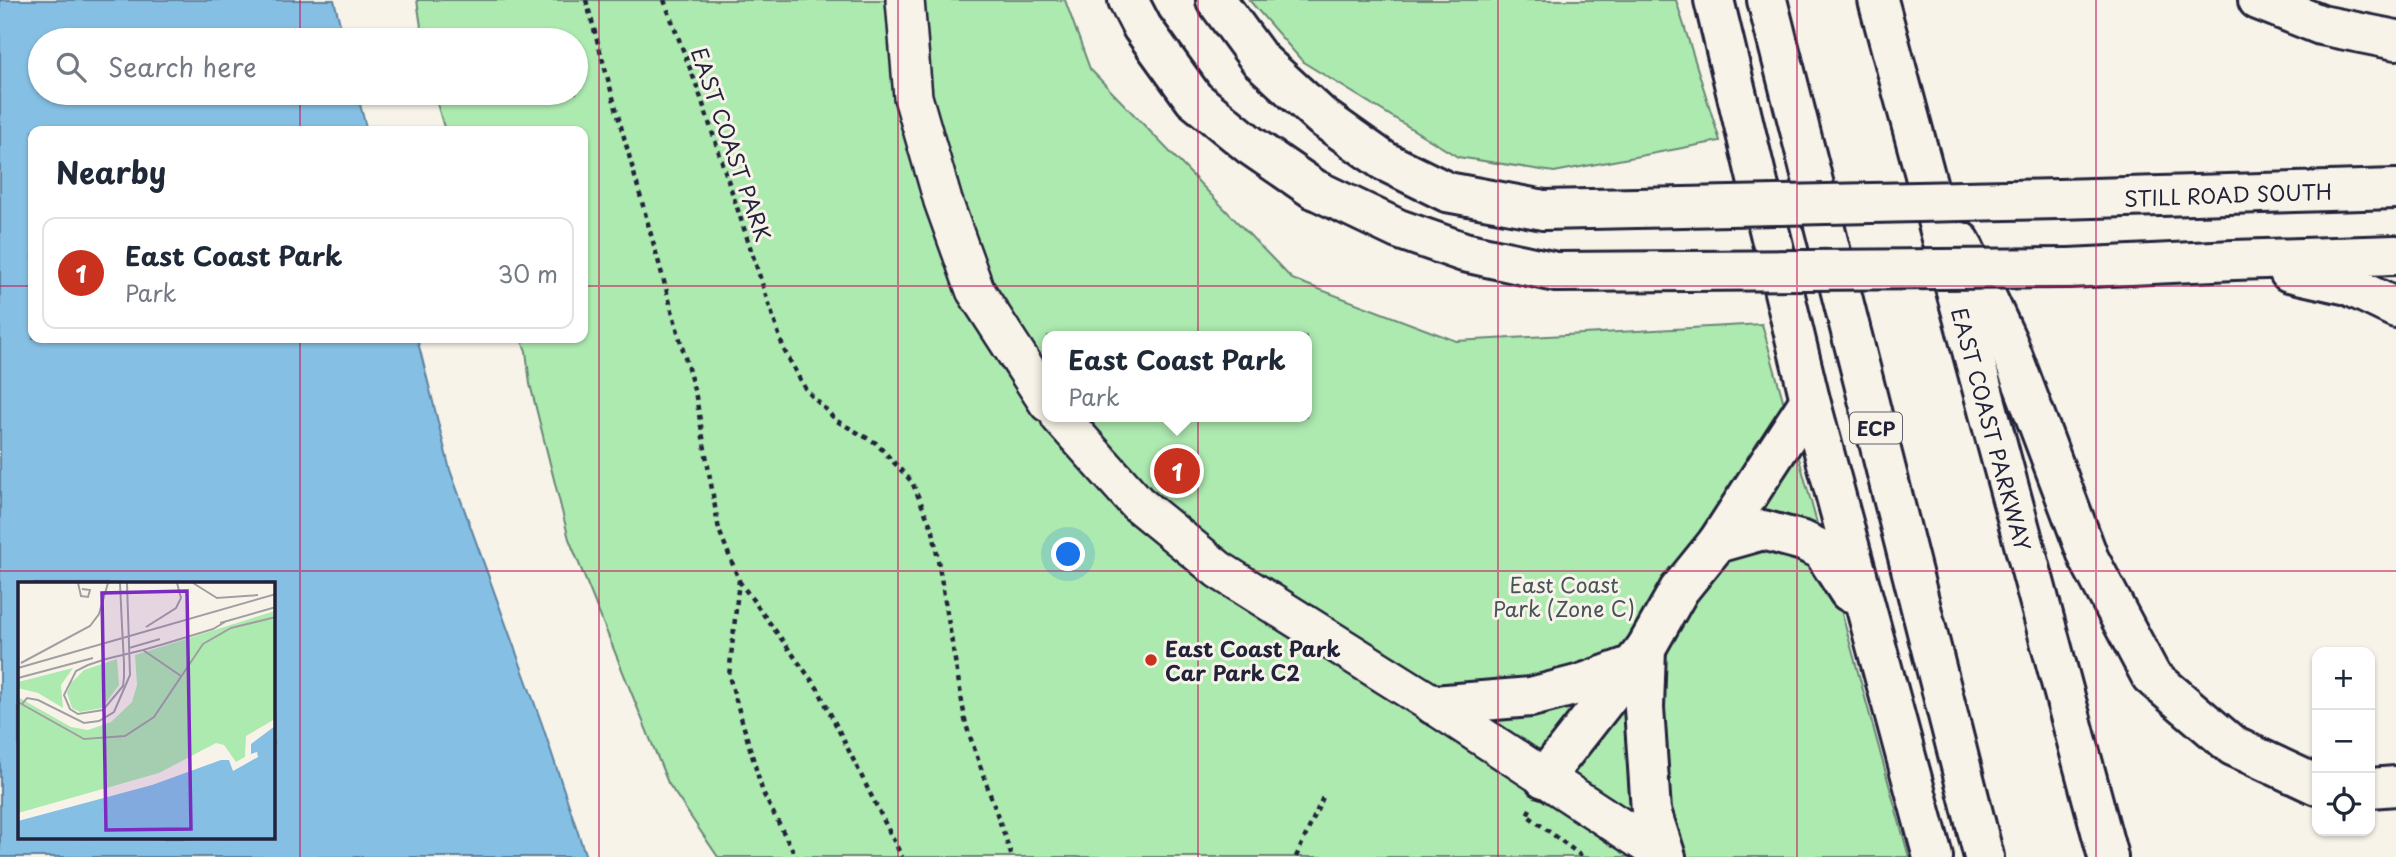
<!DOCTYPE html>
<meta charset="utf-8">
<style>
:root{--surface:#fff;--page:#f6f6f7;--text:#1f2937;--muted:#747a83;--line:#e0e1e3;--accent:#c8321e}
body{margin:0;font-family:"Playpen Sans",sans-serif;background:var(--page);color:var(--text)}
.controls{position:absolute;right:21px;bottom:21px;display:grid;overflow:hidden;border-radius:14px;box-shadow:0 2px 5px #0004}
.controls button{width:63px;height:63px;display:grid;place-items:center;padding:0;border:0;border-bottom:2px solid var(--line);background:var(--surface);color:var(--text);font:35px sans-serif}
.you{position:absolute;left:1069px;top:555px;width:24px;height:24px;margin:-18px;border:5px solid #fff;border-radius:50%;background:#1a73e8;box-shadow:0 0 0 10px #1a73e833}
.badge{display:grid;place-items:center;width:46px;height:46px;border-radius:50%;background:var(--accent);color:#fff;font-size:23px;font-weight:700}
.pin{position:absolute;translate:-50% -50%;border:4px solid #fff;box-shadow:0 2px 7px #0006}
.popup{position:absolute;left:1042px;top:331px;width:270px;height:91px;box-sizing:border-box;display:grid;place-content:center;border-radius:14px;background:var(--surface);filter:drop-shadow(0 2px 5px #0005);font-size:23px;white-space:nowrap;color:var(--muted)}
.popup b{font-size:26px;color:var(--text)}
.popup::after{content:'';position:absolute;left:50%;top:100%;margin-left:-14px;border:14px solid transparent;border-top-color:var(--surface)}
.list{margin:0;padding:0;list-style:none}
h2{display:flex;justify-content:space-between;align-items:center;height:91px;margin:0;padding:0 28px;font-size:30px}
h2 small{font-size:23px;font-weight:400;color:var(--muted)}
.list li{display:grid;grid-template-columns:46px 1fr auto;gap:21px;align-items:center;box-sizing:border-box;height:112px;margin:0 14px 14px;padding:0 14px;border:2px solid var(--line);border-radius:14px}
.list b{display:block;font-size:26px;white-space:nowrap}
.list p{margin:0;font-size:23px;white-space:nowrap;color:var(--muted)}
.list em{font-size:23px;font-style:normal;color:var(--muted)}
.icon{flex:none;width:38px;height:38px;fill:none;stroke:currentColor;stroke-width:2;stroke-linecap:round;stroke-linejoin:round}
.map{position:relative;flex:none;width:2396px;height:857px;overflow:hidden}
.search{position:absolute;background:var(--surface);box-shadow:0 2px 5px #0004;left:28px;top:28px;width:560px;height:77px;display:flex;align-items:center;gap:18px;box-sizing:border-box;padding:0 24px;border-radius:38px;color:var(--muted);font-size:26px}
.panel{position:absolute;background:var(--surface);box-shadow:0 2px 5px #0004;left:28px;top:126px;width:560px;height:217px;border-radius:14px}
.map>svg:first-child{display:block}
.green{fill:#adeab0;stroke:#688676;stroke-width:2;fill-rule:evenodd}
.water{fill:#85c0e4;stroke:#5d81a0;stroke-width:2;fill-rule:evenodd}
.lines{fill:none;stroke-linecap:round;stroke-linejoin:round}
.street-casing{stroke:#22223b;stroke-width:42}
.highway-casing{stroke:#22223b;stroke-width:44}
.path{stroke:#22223b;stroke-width:4.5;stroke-dasharray:5 5;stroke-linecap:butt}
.street{stroke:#f7f3e8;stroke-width:37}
.highway{stroke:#f7f3e8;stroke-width:38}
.highway-bridge-casing{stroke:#22223b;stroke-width:44;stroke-linecap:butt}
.highway-bridge{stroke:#f7f3e8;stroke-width:38}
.grid{fill:none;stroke:#c2185b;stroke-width:2;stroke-opacity:0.55}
.poi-dot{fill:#c8321e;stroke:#f7f3e8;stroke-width:2.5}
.labels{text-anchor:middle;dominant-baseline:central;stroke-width:6;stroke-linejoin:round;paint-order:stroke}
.shield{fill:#f7f3e8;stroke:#62616f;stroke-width:2}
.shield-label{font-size:19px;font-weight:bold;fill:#22223b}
.street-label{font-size:21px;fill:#22223b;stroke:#f7f3e8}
.park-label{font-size:21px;fill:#455458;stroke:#f7f3e8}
.poi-label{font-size:21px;font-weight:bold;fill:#22223b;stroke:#f7f3e8;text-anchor:start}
.inset-road{fill:none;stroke:#a29fa3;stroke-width:2}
.view{fill:#7b2cbf;fill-opacity:0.15;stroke:#7b2cbf;stroke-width:3.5}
.inset-edge{fill:none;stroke:#22223b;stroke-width:3.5}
</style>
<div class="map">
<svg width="2396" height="857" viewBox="0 0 2396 857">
<rect width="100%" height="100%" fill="#f7f3e8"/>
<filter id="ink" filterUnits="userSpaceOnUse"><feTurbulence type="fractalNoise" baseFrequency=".0143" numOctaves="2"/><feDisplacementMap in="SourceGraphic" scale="14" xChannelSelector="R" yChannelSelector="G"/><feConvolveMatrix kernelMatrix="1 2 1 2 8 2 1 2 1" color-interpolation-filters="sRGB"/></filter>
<g filter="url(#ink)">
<g class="green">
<path d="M 417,0 L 1065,0 L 1090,69 L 1292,279 L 1456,341 L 1762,324 L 1909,857 L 718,857 L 668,783 L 569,539 L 530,384 L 526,351 L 521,338 L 583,338 L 583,131 L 445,131 L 434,93 L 576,93 L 576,40 L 423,40 ZM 1048,336 L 1306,336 L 1306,417 L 1048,417 Z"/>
<polygon points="1249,0 1676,0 1720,141 1554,172 1458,157 1303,62"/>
</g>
<path class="water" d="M 0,0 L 334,0 L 344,40 L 40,40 L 40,93 L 357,93 L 367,131 L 33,131 L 33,338 L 417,338 L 450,470 L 542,724 L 586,857 L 0,857 ZM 19,584 L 273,584 L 273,838 L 19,838 Z"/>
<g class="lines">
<g class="street-casing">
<g id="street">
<polyline points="905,0 913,97 943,201 975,290 1048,403"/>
<polyline points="1060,417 1137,503 1219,570 1434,705 1666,857"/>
</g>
</g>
<g class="highway-casing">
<g id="highway">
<polyline points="1128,0 1142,27 1194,99 1250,145 1314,189 1398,229 1464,252 1556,272"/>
<polyline points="1216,0 1260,60 1322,117 1384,161 1447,192 1544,210"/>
<polyline points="1714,0 1810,400 1933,857"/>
<polyline points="1767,0 1984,857"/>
<polyline points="1878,0 2108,857"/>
<polyline points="2258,0 2321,25 2396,40"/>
<polyline points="2059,199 2396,189"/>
<polyline points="1961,242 2007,341 2089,559 2151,676 2233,746 2317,785"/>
<polyline points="2069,268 2234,260 2396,255"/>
<polyline points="2289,272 2348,285 2396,308"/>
<polyline points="1717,543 1763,530 1803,541 1822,550 1849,592"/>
<polyline points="1646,648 1644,708 1651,811 1666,857"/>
<polyline points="1434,705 1531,697 1581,684 1631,666"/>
<polyline points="1544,778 1646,648 1679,590 1717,543 1810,400"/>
<polyline points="2370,788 2396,786"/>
</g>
</g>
<g class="path">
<polyline points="586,0 696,397 719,530 739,580 729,676 763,793 796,857"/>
<polyline points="664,0 699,92 784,350 806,390 837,421 876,443 912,482 933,531 966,725 1012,857"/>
<polyline points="739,581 818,689 902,857"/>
<polyline points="1530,809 1527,815 1583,857"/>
<polyline points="1296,857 1324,795"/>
</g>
<use href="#street" class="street"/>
<use href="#highway" class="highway"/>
<g class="highway-bridge-casing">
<g id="highway-bridge">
<polyline points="1544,210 2059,199"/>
<polyline points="1556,272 2069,268"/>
</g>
</g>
<use href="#highway-bridge" class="highway-bridge"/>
</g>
</g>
<path class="grid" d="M 300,0 L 300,40M 599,0 L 599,857M 898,0 L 898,857M 1198,0 L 1198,857M 1498,0 L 1498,857M 1797,0 L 1797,857M 2096,0 L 2096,857M 300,93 L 300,131M 0,286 L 33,286M 583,286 L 2396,286M 300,338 L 300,857M 0,571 L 2396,571"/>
<circle class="poi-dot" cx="1151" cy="660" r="7"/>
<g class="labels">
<rect class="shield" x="1850" y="412.5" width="52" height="31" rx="5"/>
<g class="shield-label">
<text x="1876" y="428">ECP</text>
</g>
<g class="street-label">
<text transform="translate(732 144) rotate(71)">EAST COAST PARK</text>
<text transform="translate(2228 194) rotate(-2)">STILL ROAD SOUTH</text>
<text transform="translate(1992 429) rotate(75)">EAST COAST PARKWAY</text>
</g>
<g class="park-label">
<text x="1564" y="584">East Coast<tspan x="1564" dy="24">Park (Zone C)</tspan></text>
</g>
<g class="poi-label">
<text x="1165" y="648">East Coast Park<tspan x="1165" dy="24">Car Park C2</tspan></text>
</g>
</g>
<g transform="translate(18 582)">
<rect width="257" height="257" fill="#f7f3e8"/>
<path d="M 257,29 L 257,137 L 228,154 L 227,175 L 218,180 L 206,163 L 198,161 L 141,191 L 0,231 L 0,115 L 53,145 L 70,148 L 93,140 L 114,120 L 119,103 L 117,73 ZM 99,77 L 101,103 L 84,126 L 62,130 L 54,126 L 49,111 L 53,101 L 66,88 ZM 55,86 L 43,103 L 45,126 L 20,111 L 0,106 L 0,100 Z" fill="#adeab0"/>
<path d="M 257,144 L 257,256 L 0,256 L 0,239 L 134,203 L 203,178 L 211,178 L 215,189 L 240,175 L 239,170 L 233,172 L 233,162 Z" fill="#85c0e4"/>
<path class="inset-road" d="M 60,1 L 63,14 L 70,15 L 72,8 L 64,7M 102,1 L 104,44 L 106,81 L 106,95 L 105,104 L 85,128 L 60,132 L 52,127 L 46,113 L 58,89 L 70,83 L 88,77 L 125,68 L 146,62 L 195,47 L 207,40M 175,1 L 199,16 L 240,13M 202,41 L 258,25M 128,45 L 158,26 L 163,16 L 159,1M 111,66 L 142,57M 125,68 L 163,94M 3,81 L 72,44 L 81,32 L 90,1M 0,86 L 258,12M 0,96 L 75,76M 0,120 L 66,157 L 107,154 L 136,135 L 185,62 L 213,46 L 258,35M 4,122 L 9,116 L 20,118 L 66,141 L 81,139 L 96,130 L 112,93 L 109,1"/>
<path class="view" d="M 169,9 L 173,247 L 88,248 L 84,11 Z"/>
<rect width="257" height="257" class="inset-edge"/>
</g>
</svg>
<div class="controls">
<button>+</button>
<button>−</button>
<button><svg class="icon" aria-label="locate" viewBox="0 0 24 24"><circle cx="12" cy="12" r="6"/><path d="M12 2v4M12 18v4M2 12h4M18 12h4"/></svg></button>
</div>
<div class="you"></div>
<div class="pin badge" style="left:1177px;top:471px">1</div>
<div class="popup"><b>East Coast Park</b>Park</div>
<div class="search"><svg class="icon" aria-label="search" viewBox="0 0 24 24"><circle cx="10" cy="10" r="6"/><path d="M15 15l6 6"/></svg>Search here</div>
<section class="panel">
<h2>Nearby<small></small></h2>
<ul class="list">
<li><span class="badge">1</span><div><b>East Coast Park</b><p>Park</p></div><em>30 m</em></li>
</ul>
</section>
</div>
